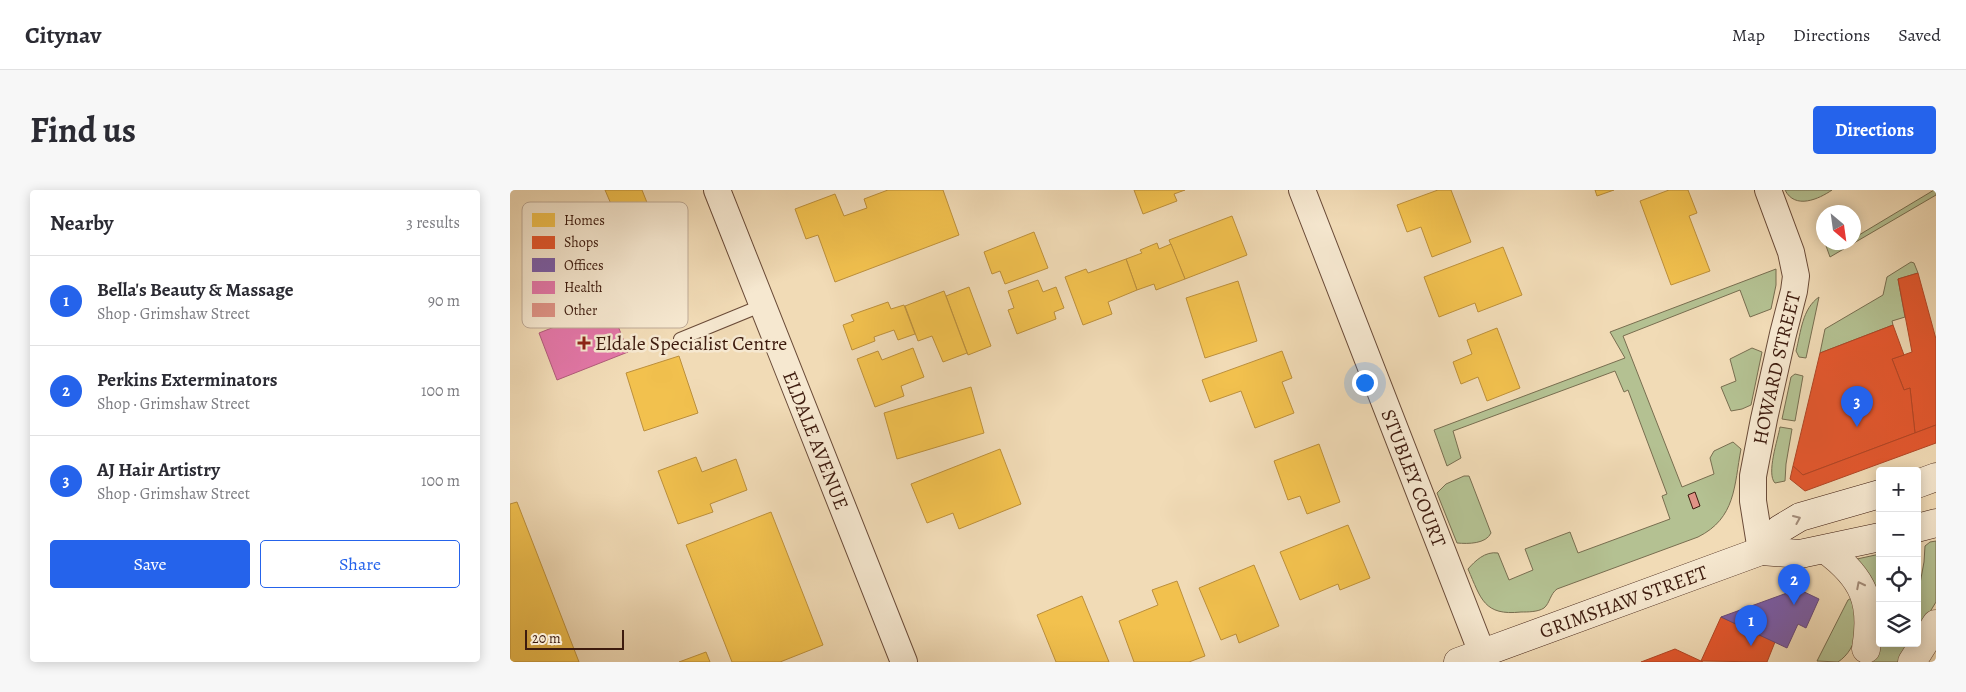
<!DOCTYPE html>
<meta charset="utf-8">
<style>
:root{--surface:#fff;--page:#f7f7f7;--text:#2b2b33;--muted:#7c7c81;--line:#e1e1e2;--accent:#2563eb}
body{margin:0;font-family:Alegreya,serif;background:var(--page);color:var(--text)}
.controls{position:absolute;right:15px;bottom:15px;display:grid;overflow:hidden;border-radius:5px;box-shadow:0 2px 12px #0003}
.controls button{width:45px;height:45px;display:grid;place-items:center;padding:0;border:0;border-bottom:1px solid var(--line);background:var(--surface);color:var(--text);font:25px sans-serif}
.compass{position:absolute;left:1306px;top:15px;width:45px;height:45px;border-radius:50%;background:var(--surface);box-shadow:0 2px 12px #0003;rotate:151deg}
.scale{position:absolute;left:15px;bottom:12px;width:99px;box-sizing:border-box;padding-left:5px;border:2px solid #3d1b0e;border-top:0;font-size:14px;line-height:18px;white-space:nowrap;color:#3d1b0e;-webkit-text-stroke:4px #f6e8d0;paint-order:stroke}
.you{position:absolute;left:854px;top:192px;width:18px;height:18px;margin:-12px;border:4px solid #fff;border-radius:50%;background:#1a73e8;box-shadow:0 0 0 8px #1a73e833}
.badge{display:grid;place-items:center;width:32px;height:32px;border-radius:50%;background:var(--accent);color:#fff;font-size:16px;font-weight:700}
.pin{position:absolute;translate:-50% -41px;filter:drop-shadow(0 1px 2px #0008)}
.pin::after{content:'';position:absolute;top:26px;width:18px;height:15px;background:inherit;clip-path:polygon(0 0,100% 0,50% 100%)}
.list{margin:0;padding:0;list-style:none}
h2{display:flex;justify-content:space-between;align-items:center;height:65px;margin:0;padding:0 20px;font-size:21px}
h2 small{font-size:16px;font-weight:400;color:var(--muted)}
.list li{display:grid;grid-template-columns:32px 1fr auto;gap:15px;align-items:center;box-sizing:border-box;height:90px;padding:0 20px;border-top:1px solid var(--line)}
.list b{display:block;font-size:19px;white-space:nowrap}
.list p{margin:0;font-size:16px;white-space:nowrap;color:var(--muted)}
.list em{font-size:16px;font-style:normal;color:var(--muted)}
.actions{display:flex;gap:10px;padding:15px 20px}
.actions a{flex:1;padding:11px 0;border:1px solid var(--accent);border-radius:5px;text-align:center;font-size:18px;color:var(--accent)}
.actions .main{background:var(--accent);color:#fff}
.icon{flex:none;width:28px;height:28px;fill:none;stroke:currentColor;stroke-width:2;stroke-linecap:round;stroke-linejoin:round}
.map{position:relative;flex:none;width:1426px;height:472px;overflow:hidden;border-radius:5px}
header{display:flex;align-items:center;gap:30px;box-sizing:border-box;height:70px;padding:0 25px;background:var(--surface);border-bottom:1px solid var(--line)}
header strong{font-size:24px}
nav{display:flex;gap:28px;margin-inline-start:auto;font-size:18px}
.intro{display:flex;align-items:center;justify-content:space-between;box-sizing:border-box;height:120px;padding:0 30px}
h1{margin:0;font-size:35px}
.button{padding:12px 22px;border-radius:5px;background:var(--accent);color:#fff;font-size:18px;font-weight:700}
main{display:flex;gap:30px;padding:0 30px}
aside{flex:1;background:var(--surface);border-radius:5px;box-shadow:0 2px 12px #0003}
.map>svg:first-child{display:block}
.green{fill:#b4c192;stroke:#786e50}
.homes{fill:#f2c14e;stroke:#bc8f3b}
.shops{fill:#e4572e;stroke:#b24524}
.offices{fill:#7b5ea7;stroke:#684a79}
.health{fill:#e377a8;stroke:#b15b7a}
.building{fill:#df9386;stroke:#3d1b0e}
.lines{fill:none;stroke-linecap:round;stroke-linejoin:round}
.service-casing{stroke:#6a4b38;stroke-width:14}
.minor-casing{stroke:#6a4b38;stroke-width:28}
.tertiary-casing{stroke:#6a4b38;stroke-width:29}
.secondary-casing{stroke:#3d1b0e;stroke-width:29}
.service{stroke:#f6e8d0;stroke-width:12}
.minor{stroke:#f6e8d0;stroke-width:26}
.tertiary{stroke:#f6e8d0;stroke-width:28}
.secondary{stroke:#f6e8d0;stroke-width:28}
.oneway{stroke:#a38c79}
.poi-dot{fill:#8f2418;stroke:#f6e8d0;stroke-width:2}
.labels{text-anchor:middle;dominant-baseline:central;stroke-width:5;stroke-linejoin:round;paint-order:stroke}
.poi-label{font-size:20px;fill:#3d1b0e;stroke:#f6e8d0;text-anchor:start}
.street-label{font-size:20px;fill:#3d1b0e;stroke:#f6e8d0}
.key{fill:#f6e8d0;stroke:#beaa96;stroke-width:1}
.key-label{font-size:14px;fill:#3d1b0e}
</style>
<header>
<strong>Citynav</strong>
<nav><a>Map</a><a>Directions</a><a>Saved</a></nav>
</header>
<div class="intro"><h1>Find us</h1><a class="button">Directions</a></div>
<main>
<aside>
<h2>Nearby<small>3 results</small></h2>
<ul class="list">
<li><span class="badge">1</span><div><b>Bella's Beauty &amp; Massage</b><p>Shop · Grimshaw Street</p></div><em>90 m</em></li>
<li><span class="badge">2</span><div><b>Perkins Exterminators</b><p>Shop · Grimshaw Street</p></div><em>100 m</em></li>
<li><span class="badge">3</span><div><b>AJ Hair Artistry</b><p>Shop · Grimshaw Street</p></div><em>100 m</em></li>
</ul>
<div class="actions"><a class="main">Save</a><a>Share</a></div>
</aside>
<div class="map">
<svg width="1426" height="472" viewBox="0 0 1426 472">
<rect width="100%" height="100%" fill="#f1dbb6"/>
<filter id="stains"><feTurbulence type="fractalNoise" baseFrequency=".004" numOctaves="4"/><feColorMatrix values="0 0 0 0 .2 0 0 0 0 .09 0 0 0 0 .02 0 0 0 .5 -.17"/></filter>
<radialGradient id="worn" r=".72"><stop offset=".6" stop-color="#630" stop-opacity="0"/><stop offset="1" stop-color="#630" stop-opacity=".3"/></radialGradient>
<g class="green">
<path d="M 1275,0 L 1322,0 C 1309,9 1285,20 1275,0 Z"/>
<polygon points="1424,0 1426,0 1426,5 1320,67 1315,53 1332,54 1344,52 1344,48"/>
<polygon points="1401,72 1404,73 1408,83 1388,89 1395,127 1382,131 1383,135 1310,163 1315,139 1373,105 1377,87"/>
<path d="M 1266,79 L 1266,95 L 1261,119 L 1240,127 L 1230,100 L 1113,146 L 1172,297 L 1204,284 L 1200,268 L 1204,261 L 1223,252 L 1231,259 C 1224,296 1226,328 1188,347 L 1047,399 C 1040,404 1040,413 1034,418 C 1028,422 1018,422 1011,422 C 974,426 971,409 958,379 C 965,371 975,361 988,363 L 999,390 L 1023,380 L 1015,359 L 1060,342 L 1068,363 L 1160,329 L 1152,306 L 1157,304 L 1118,200 L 1114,202 L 1105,181 L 943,241 L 951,268 L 937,276 L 924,240 L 1115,168 L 1100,142 Z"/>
<path d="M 1309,107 L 1296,168 L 1289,167 L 1286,161 C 1291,142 1292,119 1309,107 Z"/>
<polygon points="1242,158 1252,162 1241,215 1232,219 1221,221 1211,197 1226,191 1220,169"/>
<polygon points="1285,184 1293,186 1285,231 1272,229 1281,187"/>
<path d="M 1270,237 L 1282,239 L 1276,274 L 1275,291 L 1265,293 C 1256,284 1268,249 1270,237 Z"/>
<path d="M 954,286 L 959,286 L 961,291 L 981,343 C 976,354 958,354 947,353 L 927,303 L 936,294 Z"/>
<polygon points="1426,351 1426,412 1407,443 1407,410 1414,372 1415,356 1420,352"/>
<polygon points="1370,364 1370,411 1360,386 1347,369"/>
<path d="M 1343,407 C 1351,429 1349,458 1328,472 L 1307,471 L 1338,410 Z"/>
<polygon points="1373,453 1402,453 1391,472 1357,472"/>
</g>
<g class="homes">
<polygon points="95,0 132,0 163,78 116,97 106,72 42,97 24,54 104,21"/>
<polygon points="378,0 433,0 449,45 325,92 308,45 296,49 285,19 325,4 334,26 357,18 354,9"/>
<polygon points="624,0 675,0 664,4 667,11 633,24"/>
<polygon points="928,0 941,0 961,52 922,67 911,37 897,42 887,15"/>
<polygon points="1085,0 1104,0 1087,6"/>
<polygon points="1159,0 1178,0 1187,23 1179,26 1200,81 1161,95 1130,11"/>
<polygon points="722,26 737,65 675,89 659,50"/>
<polygon points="524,42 538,78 495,94 490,81 482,84 474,62"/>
<polygon points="647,53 649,59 661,54 675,89 646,100 644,94 627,100 616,69 632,63 630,60"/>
<polygon points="993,57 1012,105 968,122 965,113 929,127 914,87"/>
<polygon points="616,69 627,100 598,112 602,124 573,135 555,87 576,79 578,83"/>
<polygon points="528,90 533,102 546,97 554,118 544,122 546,129 507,144 498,120 504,118 498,101"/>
<polygon points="728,91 747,151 695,168 676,108"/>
<polygon points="459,97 481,156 458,165 436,106"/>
<polygon points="434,101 457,163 433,172 422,146 408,151 395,116"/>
<polygon points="378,112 381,119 394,115 405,144 388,150 384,140 364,147 365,151 342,160 333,135 344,131 341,125"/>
<polygon points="987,138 1010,198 977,211 968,187 951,194 943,172 962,164 957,150"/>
<polygon points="403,158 414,187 391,196 394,206 365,217 347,169 368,161 372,170"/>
<polygon points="772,161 782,188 772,192 784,223 745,238 731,201 700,212 692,190"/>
<polygon points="169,166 188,223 134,241 116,183"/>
<polygon points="461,197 474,243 387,269 374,223"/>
<polygon points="809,254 830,312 797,324 790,306 778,310 764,271"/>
<polygon points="490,259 511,314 449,339 443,323 417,333 401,294"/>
<polygon points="186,267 192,282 226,269 237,300 200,314 203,322 168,334 148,281"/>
<polygon points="7,312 69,472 0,472 0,314"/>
<polygon points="261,322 313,455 270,472 222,472 176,355"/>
<polygon points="838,335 860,388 830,400 828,394 790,410 770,362"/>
<polygon points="744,375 769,436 729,453 726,444 711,450 689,398"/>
<polygon points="667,391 695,466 679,472 624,472 609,431 648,415 642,400"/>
<polygon points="572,406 599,472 546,472 527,425"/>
<polygon points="196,462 200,472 169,472"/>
</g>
<g class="shops">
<polygon points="1408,83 1426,149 1426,235 1405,243 1400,198 1394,200 1382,169 1402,162 1388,89"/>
<polygon points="1383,135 1394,165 1382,169 1394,200 1400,198 1405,243 1293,285 1283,276 1310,163"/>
<polygon points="1426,235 1426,253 1295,301 1280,289 1283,276 1293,285"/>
<polygon points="1211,427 1265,452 1257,472 1191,471"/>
<polygon points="1165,459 1193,472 1131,472"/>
</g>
<polygon class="offices" points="1288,399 1309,409 1296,438 1288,434 1277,458 1211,427"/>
<polygon class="health" points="100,115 118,162 47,190 29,143"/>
<polygon class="building" points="1185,302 1190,316 1183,319 1178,305"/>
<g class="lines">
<g class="service-casing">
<polyline id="service" points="170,149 253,115"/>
</g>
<g class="minor-casing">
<g id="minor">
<path id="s1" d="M 207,0 L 394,472"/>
<path id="s2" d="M 792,0 L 972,463"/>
<path id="s3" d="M 1251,361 L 1243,311 L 1243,286 L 1254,229 L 1273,144 L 1284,101 L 1286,86 L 1281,62 L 1258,0"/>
</g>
</g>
<g class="tertiary-casing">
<g id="tertiary">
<path d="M 1316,360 C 1354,388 1364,413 1356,459"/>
<polyline points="1402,472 1426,434"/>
</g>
</g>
<g class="secondary-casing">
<g id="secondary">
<polyline points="1407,294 1426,287"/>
<polyline points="1407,338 1426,333"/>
<polyline points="1251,361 1270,339 1290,327 1370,304"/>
<path id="s4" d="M 948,472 L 1251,361 L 1290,364 L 1370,347"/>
</g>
</g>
<use href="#service" class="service"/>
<use href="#minor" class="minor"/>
<use href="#tertiary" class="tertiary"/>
<use href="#secondary" class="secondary"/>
</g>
<defs><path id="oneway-chevron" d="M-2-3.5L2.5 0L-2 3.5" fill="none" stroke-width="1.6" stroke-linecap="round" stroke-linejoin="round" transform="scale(1.25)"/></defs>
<g class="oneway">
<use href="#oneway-chevron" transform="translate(1287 329) rotate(-23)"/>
<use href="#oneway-chevron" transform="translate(1350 395) rotate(-117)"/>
</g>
<path class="poi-dot" d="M71.5 145.5h5v5h5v5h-5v5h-5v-5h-5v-5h5z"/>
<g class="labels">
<g class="poi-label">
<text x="85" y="153">Eldale Specialist Centre</text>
</g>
<g class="street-label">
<text stroke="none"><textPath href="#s3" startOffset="186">HOWARD STREET</textPath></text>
<text stroke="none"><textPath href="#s1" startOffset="269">ELDALE AVENUE</textPath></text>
<text stroke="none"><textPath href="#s2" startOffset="309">STUBLEY COURT</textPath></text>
<text stroke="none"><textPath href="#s4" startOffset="176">GRIMSHAW STREET</textPath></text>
</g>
</g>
<rect x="12" y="12" width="166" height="126" rx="8" class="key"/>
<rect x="22" y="23" width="23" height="14" fill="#f2c14e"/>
<rect x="22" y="46" width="23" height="13" fill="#e4572e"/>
<rect x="22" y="68" width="23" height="14" fill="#7b5ea7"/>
<rect x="22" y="91" width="23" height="13" fill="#e377a8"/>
<rect x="22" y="113" width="23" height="14" fill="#df9386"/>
<g class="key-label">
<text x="54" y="35">Homes</text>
<text x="54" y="57">Shops</text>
<text x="54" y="80">Offices</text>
<text x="54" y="102">Health</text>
<text x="54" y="125">Other</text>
</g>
<rect width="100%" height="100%" filter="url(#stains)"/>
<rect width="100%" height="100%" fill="url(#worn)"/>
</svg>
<div class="controls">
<button>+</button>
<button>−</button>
<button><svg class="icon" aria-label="locate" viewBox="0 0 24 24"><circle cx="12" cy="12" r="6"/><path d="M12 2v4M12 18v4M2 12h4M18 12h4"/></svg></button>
<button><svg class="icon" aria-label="layers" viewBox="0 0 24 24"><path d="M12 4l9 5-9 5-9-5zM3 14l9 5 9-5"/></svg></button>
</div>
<svg class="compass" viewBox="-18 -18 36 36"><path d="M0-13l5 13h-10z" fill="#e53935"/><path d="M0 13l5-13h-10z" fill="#7c7c81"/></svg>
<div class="scale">20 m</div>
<div class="you"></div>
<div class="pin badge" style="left:1241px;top:456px">1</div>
<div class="pin badge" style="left:1284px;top:415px">2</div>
<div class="pin badge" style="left:1347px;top:237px">3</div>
</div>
</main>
